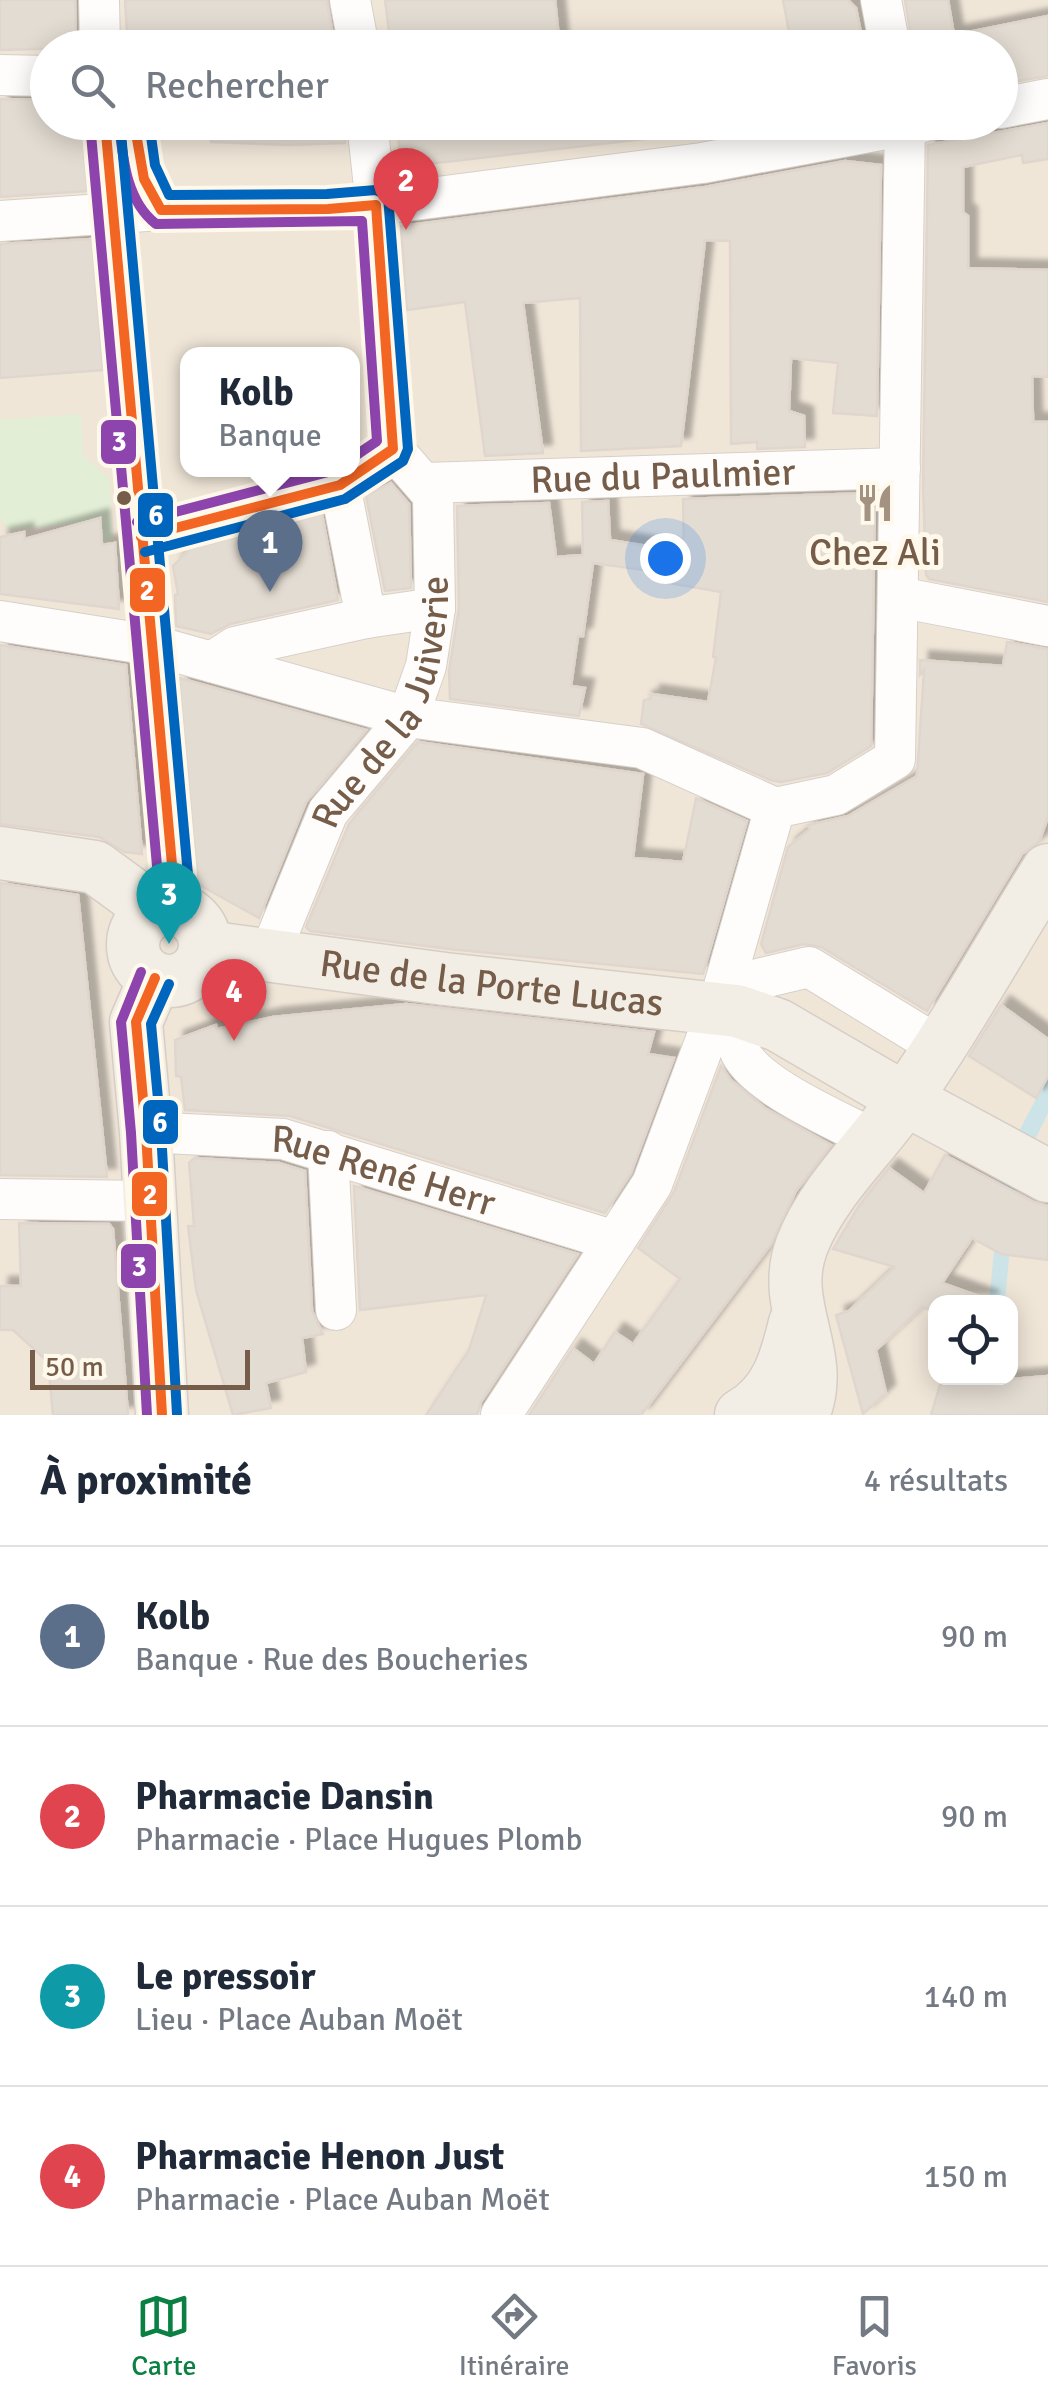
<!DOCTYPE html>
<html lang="fr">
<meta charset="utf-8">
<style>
:root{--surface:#fff;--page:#f6f6f7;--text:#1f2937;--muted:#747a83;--line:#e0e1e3;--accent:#0b8043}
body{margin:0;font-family:Signika,sans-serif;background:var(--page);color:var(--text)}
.controls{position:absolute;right:30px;bottom:30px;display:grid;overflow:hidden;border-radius:20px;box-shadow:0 5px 25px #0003}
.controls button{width:90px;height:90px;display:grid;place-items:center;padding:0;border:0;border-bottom:2px solid var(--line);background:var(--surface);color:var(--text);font:50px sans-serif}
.scale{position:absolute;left:30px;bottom:25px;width:220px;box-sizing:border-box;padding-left:10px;border:5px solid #765d4a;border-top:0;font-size:28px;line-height:35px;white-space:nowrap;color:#765d4a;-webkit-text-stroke:8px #fff9eb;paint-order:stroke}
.you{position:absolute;left:665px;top:558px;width:35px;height:35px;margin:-25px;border:8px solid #fff;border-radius:50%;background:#1a73e8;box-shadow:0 0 0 15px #1a73e833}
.badge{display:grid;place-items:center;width:65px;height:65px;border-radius:50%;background:var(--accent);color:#fff;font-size:32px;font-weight:700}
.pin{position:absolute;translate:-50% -82px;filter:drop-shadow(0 2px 5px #0008)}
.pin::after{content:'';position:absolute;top:52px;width:35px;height:30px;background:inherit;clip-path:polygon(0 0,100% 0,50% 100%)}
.popup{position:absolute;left:180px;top:347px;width:180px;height:130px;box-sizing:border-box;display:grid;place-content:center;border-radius:20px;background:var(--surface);filter:drop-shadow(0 2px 8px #0005);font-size:32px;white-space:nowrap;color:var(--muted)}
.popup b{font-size:38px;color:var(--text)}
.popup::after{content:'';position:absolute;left:50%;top:100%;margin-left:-20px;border:20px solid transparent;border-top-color:var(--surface)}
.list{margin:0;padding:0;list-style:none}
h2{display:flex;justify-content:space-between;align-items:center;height:130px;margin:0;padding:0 40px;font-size:42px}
h2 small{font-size:32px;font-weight:400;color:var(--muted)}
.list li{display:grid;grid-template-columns:65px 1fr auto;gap:30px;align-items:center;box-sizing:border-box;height:180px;padding:0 40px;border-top:2px solid var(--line)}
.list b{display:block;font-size:38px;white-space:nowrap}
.list p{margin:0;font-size:32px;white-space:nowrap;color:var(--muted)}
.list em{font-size:32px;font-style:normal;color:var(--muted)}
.icon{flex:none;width:55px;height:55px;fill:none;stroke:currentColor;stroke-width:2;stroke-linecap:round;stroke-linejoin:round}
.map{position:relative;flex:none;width:1048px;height:1415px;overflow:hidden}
.search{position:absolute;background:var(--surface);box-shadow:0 5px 25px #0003;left:30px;right:30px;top:30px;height:110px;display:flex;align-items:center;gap:25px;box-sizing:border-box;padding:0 35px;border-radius:55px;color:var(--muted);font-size:38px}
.sheet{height:850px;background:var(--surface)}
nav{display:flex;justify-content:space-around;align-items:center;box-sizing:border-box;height:140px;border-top:2px solid var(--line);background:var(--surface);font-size:28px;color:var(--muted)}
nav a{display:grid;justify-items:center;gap:5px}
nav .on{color:var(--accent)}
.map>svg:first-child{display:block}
.residential{fill:#f0e6d8;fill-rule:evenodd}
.green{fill:#e2eed5}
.water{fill:#cce4e8}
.building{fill:#e3dcd2;stroke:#e0d6cd;stroke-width:2.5;filter:url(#shadow)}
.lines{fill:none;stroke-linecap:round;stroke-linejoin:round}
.minor-casing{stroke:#d6d0c9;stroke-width:42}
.major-casing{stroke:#d6cec6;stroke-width:55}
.minor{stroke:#fefdfc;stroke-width:40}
.major{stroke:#f3eee5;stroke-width:52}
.bus-1-casing{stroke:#fff9eb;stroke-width:18}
.bus-2-casing{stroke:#fff9eb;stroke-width:18}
.bus-3-casing{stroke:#fff9eb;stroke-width:18}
.bus-1{stroke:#f26522;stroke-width:10}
.bus-2{stroke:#8e44ad;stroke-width:10}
.bus-3{stroke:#0065bd;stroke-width:10}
.bus-dot{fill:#765d4a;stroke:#fff9eb;stroke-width:4}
.labels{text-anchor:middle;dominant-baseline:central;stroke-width:10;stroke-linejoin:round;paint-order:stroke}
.street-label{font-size:38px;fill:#765d4a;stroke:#fff9eb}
.poi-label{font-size:38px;fill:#765d4a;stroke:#fff9eb}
.line-badge{stroke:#fff9eb;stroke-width:4}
.badge-label{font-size:28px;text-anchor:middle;font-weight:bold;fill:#fff}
</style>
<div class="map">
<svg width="1048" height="1415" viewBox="0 0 1048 1415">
<defs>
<filter id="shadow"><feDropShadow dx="9" dy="-9" stdDeviation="2.5" flood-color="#0004"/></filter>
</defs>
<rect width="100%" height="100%" fill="#f7f3eb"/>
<path class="residential" d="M 0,0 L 1048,0 L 1048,1415 L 0,1415 ZM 48,48 L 1000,48 L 1000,122 L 48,122 ZM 188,354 L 352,354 L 352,470 L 188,470 ZM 936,1302 L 1010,1302 L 1010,1378 L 936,1378 Z"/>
<polygon class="green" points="81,414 83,455 109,479 113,540 80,542 70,524 9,530 0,518 0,420"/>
<g class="water">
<polygon points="1048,1076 1048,1113 1034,1142 1018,1133"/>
<polygon points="1001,1174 1016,1182 1005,1302 983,1302 990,1293"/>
</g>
<g class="building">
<polygon points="0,0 75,0 76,48 0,50"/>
<polygon points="125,0 327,0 335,48 134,48 127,34"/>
<polygon points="385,0 555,0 560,48 391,48"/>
<polygon points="783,0 848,0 856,8 864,48 792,48"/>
<polygon points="905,0 948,0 954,35 1048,16 1048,76 1000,84 1000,48 913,48"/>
<polygon points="0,99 48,100 48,122 82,122 87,191 0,197"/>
<polygon points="212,122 344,122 345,143 288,145 211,142"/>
<polygon points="397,122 653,122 654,138 401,167"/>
<polygon points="1048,123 1048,159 1023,163 1022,155 963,167 963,212 968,216 968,268 1048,270 1048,377 1032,376 1033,422 1048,422 1048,602 929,579 926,575 923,486 928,145"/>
<polygon points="845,161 881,165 877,416 833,413 838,363 791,358 789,411 804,416 805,447 757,449 757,442 731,444 730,241 705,240 681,446 581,451 580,298 523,303 543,453 485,456 465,302 407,310 401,226 705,187"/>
<polygon points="92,239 103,370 0,378 0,244"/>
<polygon points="391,483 409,504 411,588 385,591 366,496"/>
<polygon points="875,493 871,746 827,773 781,782 770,780 641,724 644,700 651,699 651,694 708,702 716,657 713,657 721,592 657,581 658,572 593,563 583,636 578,636 571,686 585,688 579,716 450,699 449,671 459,608 457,506 549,503 556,557 583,555 582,502 608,501 610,540 684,552 683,499"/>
<polygon points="322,514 338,600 230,624 211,634 176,626 175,595 178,594 173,566 190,549"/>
<polygon points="100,518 102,545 115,543 119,609 0,594 0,537 24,532 25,539"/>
<polygon points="1007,642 1048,649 1048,817 1039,842 1022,854 927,1011 821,947 804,944 766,953 761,944 788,847 810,829 808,825 848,816 917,776 924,670 920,675 920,660 1003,666"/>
<polygon points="0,645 126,665 142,854 125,852 99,837 0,824"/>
<polygon points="179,678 366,730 306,802 259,918 198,884"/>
<polygon points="418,742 643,774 633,858 683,862 696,798 747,821 703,974 449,949 310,931 306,927 349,824"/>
<polygon points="0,883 78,895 107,1177 0,1175"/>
<polygon points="406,1004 654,1032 648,1054 674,1058 631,1173 605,1213 290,1116 185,1110 181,1077 176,1076 175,1040 216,1025 217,1029 273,1017"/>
<polygon points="1001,1005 1048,1039 1048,1076 1036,1098 969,1056"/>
<polygon points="721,1066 731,1080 765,1108 831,1145 796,1191 771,1244 641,1415 529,1415 573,1348 594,1364 615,1332 633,1344 680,1279 638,1248 674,1192"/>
<polygon points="945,1155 1034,1202 1048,1206 1048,1260 1001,1254 972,1238 942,1283 989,1300 989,1302 936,1302 936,1312 922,1307 876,1350 886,1393 863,1414 836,1315 849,1311 895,1267 833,1249 859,1206 889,1168 924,1193"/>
<polygon points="194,1158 279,1163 305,1171 312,1311 323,1334 302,1338 306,1372 266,1383 271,1408 233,1415 196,1290 188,1226 194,1226 189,1163"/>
<polygon points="354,1186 578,1254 481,1402 477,1415 426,1415 469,1350 486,1295 360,1310"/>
<polygon points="19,1223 109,1224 113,1229 128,1415 53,1415 48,1362 13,1330 0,1330 0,1286 21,1286"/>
<polygon points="1048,1376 1048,1415 931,1415 940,1385"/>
</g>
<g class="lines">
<g class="minor-casing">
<g id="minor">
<polyline points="99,0 100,48"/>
<polyline points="350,0 359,48"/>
<polyline points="881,0 890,48"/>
<polyline points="0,75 48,76"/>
<polyline points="1000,108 1048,99"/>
<polyline points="105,122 176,909"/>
<path d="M 134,122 C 138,155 139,184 161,210"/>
<polyline points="367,122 376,205 393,449"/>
<polyline points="0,221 161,210 328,209 376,205 702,163 923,122"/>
<path id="s1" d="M 425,483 L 900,468"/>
<polyline points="340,485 366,618"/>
<polyline points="141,537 340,485 393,449"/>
<polyline points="898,597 1048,626"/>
<polyline points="0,621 151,645 408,717 642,748 775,808"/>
<polyline points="212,662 235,647 366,618 435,608"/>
<path id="s2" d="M 268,958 L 328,812 L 408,717 L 426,666 L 435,608 L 433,495 L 393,449"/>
<path id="s3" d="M 146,1132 L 283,1139 L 615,1241"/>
<path d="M 875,1140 C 841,1122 752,1085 739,1049 C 731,1027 741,1001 750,981 L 809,967 L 938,1046"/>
<polyline points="328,1151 336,1310"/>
<polyline points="0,1199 149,1201"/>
<polyline points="501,1415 652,1184 718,1007 775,808 836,795 895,759 905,122"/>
</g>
</g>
<g class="major-casing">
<g id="major">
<polyline points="0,853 95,867 155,911"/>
<circle cx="169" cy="945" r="36"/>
<path id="s4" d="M 206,947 L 445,979 L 737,1011 L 778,1025 L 905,1099 L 1048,1176"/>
<polyline points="155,978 136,1022 146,1132 162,1415"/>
<path d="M 741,1415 C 777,1395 786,1360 795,1323"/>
<path d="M 803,1415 C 829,1354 778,1307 802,1245 C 823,1191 870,1149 903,1102 C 955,1028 1000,947 1048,870"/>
</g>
</g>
<use href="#minor" class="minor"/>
<use href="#major" class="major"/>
<g class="bus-1-casing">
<g id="bus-1">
<polyline points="105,122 176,909"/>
<polyline points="134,122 144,179 161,210 328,209 376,205 393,449 340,485 141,537"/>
<polyline points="155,978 136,1022 146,1132 162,1415"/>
</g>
</g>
<g class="bus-2-casing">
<g id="bus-2">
<polyline points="90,123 161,910"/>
<path d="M 119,124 C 123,158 126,201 156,224 L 362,221 L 377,441 L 352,458"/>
<polyline points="137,522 336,470"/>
<polyline points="141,972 121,1022 131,1133 147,1415"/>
</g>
</g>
<g class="bus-3-casing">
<g id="bus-3">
<polyline points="120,122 191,908"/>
<polyline points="145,552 345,499 403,461 408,449 388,196 376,190 327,194 169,195 155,165 149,122"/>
<polyline points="169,984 151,1024 161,1131 177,1414"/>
</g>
</g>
<use href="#bus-1" class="bus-1"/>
<use href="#bus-2" class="bus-2"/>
<use href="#bus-3" class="bus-3"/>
</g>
<defs>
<g id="restaurant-bare" transform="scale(3)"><path d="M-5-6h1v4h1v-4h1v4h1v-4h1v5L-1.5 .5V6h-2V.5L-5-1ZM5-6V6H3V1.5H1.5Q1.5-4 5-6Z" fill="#a39282" stroke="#fff9eb" stroke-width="2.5" paint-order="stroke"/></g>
</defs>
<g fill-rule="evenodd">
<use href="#restaurant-bare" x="875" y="503"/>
</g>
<circle class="bus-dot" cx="124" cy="498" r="9"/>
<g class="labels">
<g class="street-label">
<text stroke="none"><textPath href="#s1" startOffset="238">Rue du Paulmier</textPath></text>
<text stroke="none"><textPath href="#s2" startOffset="285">Rue de la Juiverie</textPath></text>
<text stroke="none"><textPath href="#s4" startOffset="288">Rue de la Porte Lucas</textPath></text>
<text stroke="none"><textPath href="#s3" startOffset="242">Rue René Herr</textPath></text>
</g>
<g class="poi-label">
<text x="875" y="552">Chez Ali</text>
</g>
</g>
<g class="line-badge">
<rect x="99" y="418" width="39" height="48" rx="10" fill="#8e44ad"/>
<rect x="136" y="491" width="39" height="48" rx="10" fill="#0065bd"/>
<rect x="128" y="566" width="39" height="48" rx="10" fill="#f26522"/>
<rect x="141" y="1098" width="39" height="48" rx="10" fill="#0065bd"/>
<rect x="130" y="1170" width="39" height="48" rx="10" fill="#f26522"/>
<rect x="119" y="1242" width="39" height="48" rx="10" fill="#8e44ad"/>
</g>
<g class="badge-label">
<text x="119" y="451">3</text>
<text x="156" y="525">6</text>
<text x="147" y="600">2</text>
<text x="160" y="1132">6</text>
<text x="150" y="1204">2</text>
<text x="139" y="1276">3</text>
</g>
</svg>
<div class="controls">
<button><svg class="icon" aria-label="locate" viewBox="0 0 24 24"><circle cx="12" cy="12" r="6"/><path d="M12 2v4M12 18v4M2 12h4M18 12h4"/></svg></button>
</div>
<div class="scale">50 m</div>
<div class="you"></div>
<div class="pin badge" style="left:270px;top:592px;background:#5c6f8a">1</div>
<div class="popup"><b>Kolb</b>Banque</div>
<div class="pin badge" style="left:406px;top:230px;background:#e0444e">2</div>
<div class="pin badge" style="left:169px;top:944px;background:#0f9aa8">3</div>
<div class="pin badge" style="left:234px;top:1041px;background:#e0444e">4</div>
<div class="search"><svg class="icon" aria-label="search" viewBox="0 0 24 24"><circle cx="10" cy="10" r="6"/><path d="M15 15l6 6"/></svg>Rechercher</div>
</div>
<section class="sheet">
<h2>À proximité<small>4 résultats</small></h2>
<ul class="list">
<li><span class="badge" style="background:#5c6f8a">1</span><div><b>Kolb</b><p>Banque · Rue des Boucheries</p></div><em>90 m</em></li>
<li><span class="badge" style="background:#e0444e">2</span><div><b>Pharmacie Dansin</b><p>Pharmacie · Place Hugues Plomb</p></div><em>90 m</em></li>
<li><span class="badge" style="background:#0f9aa8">3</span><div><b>Le pressoir</b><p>Lieu · Place Auban Moët</p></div><em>140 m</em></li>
<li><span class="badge" style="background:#e0444e">4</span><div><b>Pharmacie Henon Just</b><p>Pharmacie · Place Auban Moët</p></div><em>150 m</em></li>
</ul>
</section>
<nav>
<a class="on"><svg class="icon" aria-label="map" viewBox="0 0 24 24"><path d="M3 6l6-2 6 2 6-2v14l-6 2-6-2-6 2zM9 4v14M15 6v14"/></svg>Carte</a>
<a><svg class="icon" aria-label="directions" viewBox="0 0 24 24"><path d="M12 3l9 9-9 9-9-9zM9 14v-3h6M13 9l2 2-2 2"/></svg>Itinéraire</a>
<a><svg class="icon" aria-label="saved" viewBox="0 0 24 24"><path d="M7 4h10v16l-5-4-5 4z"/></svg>Favoris</a>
</nav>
